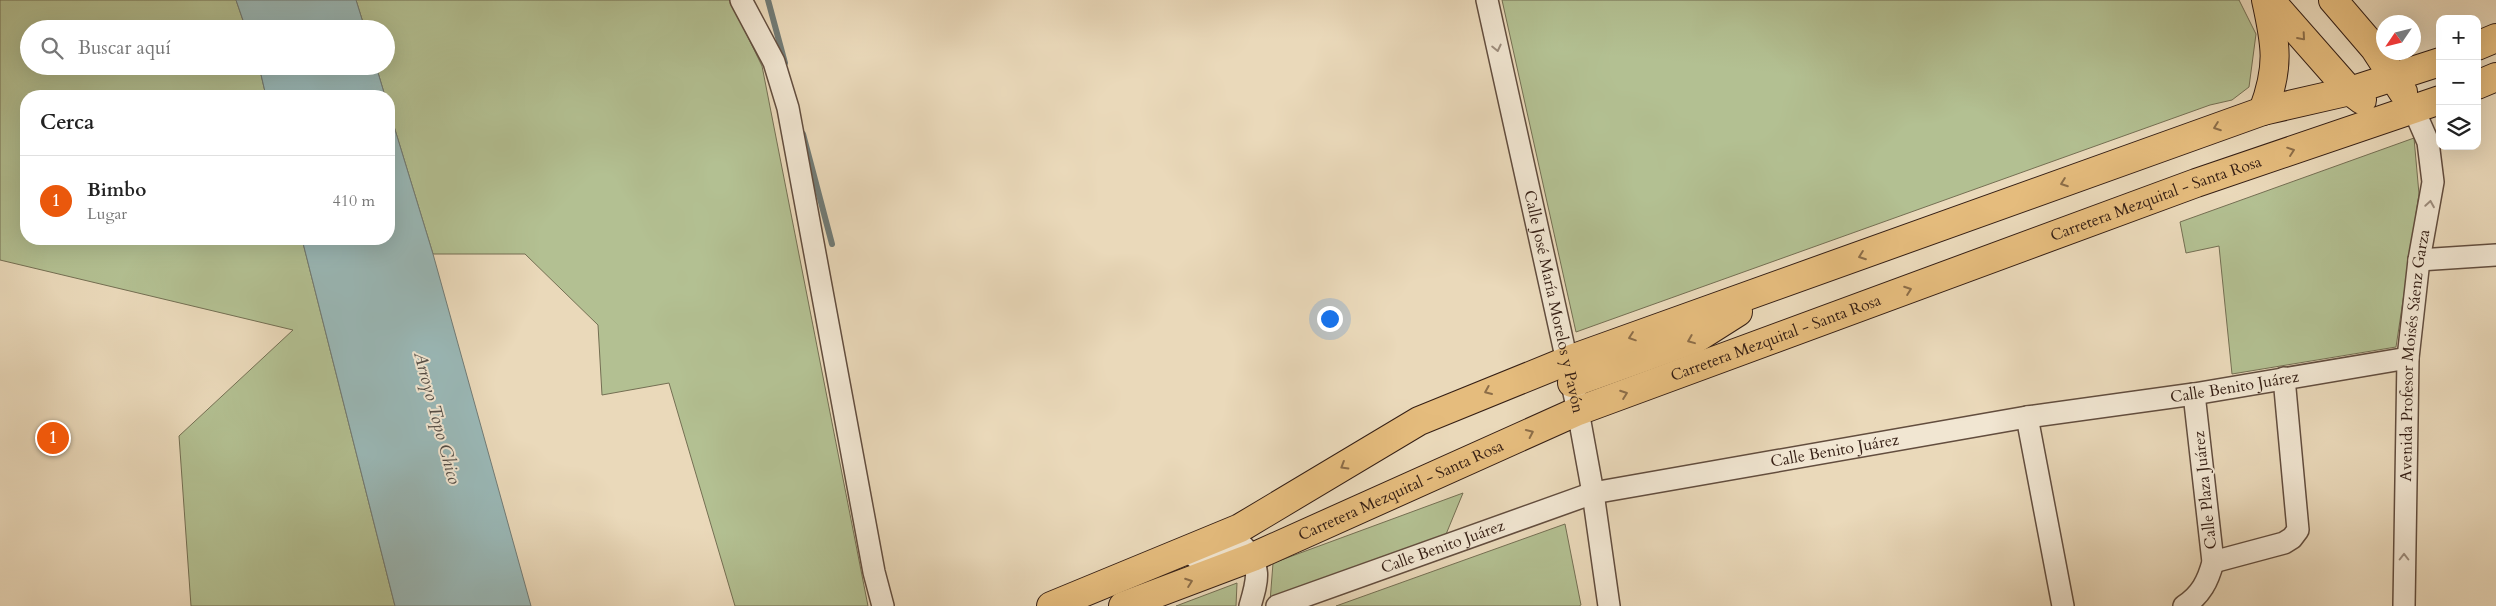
<!DOCTYPE html>
<html lang="es">
<meta charset="utf-8">
<style>
:root{--surface:#fff;--page:#f6f6f6;--text:#222;--muted:#767676;--line:#e0e0e0;--accent:#ea580c}
body{margin:0;font-family:Cardo,serif;background:var(--page);color:var(--text)}
.controls{position:absolute;right:15px;top:15px;display:grid;overflow:hidden;border-radius:10px;box-shadow:0 5px 20px #0002}
.controls button{width:45px;height:45px;display:grid;place-items:center;padding:0;border:0;border-bottom:1px solid var(--line);background:var(--surface);color:var(--text);font:25px sans-serif}
.compass{position:absolute;left:2376px;top:15px;width:45px;height:45px;border-radius:50%;background:var(--surface);box-shadow:0 5px 20px #0002;rotate:235deg}
.you{position:absolute;left:1329px;top:318px;width:18px;height:18px;margin:-12px;border:4px solid #fff;border-radius:50%;background:#1a73e8;box-shadow:0 0 0 8px #1a73e833}
.badge{display:grid;place-items:center;width:32px;height:32px;border-radius:50%;background:var(--accent);color:#fff;font-size:16px;font-weight:700}
.pin{position:absolute;translate:-50% -50%;border:2px solid #fff;box-shadow:0 1px 5px #0006}
.list{margin:0;padding:0;list-style:none}
h2{display:flex;justify-content:space-between;align-items:center;height:65px;margin:0;padding:0 20px;font-size:21px}
h2 small{font-size:16px;font-weight:400;color:var(--muted)}
.list li{display:grid;grid-template-columns:32px 1fr auto;gap:15px;align-items:center;box-sizing:border-box;height:90px;padding:0 20px;border-top:1px solid var(--line)}
.list b{display:block;font-size:19px;white-space:nowrap}
.list p{margin:0;font-size:16px;white-space:nowrap;color:var(--muted)}
.list em{font-size:16px;font-style:normal;color:var(--muted)}
.icon{flex:none;width:28px;height:28px;fill:none;stroke:currentColor;stroke-width:2;stroke-linecap:round;stroke-linejoin:round}
.map{position:relative;flex:none;width:2496px;height:606px;overflow:hidden}
.search{position:absolute;background:var(--surface);box-shadow:0 5px 20px #0002;left:20px;top:20px;width:375px;height:55px;display:flex;align-items:center;gap:12px;box-sizing:border-box;padding:0 18px;border-radius:28px;color:var(--muted);font-size:19px}
.panel{position:absolute;background:var(--surface);box-shadow:0 5px 20px #0002;left:20px;top:90px;width:375px;height:155px;border-radius:20px}
.map>svg:first-child{display:block}
.green{fill:#b3c092;stroke:#746f53}
.water{fill:#9ab9b8;stroke:#717b76}
.lines{fill:none;stroke-linecap:round;stroke-linejoin:round}
.stream{stroke:#717b76;stroke-width:6}
.minor-casing{stroke:#624d3e;stroke-width:24}
.major-casing{stroke:#341e14;stroke-width:30}
.minor{stroke:#f1e6d2;stroke-width:21}
.major{stroke:#e5bc7d;stroke-width:28}
.oneway{stroke:#8c6d48}
.oneway2{stroke:#9c8c7c}
.labels{text-anchor:middle;dominant-baseline:central;stroke-width:4;stroke-linejoin:round;paint-order:stroke}
.street-label{font-size:16px;fill:#341e14;stroke:#f1e6d2}
.water-label{font-size:18px;font-style:italic;fill:#534c45;stroke:#f1e6d2}
</style>
<div class="map">
<svg width="2496" height="606" viewBox="0 0 2496 606">
<rect width="100%" height="100%" fill="#ead9ba"/>
<filter id="stains"><feTurbulence type="fractalNoise" baseFrequency=".004" numOctaves="4"/><feColorMatrix values="0 0 0 0 .2 0 0 0 0 .09 0 0 0 0 .02 0 0 0 .5 -.17"/></filter>
<radialGradient id="worn" r=".72"><stop offset=".6" stop-color="#630" stop-opacity="0"/><stop offset="1" stop-color="#630" stop-opacity=".3"/></radialGradient>
<g class="green">
<polygon points="0,0 236,0 246,29 29,29 29,66 259,66 266,96 26,96 26,239 302,239 395,606 191,606 179,436 293,330 0,260"/>
<polygon points="356,0 730,0 762,66 868,606 735,606 669,383 602,395 598,325 525,254 433,254 389,110 389,96 385,96 376,66 386,66 386,29 365,29"/>
<polygon points="1502,0 2239,0 2256,34 2249,87 2232,100 2210,105 1576,332"/>
<polygon points="2414,138 2419,194 2396,347 2232,374 2219,246 2186,253 2180,222"/>
<polygon points="1463,493 1442,544 1270,602 1273,563"/>
<polygon points="1565,524 1581,605 1579,606 1336,606"/>
<polygon points="1237,583 1236,606 1176,606"/>
</g>
<g class="water">
<polygon points="236,0 356,0 365,29 246,29"/>
<polygon points="259,66 376,66 385,96 266,96"/>
<polygon points="389,110 433,254 531,606 395,606 302,239 389,239"/>
</g>
<g class="lines">
<g class="stream">
<polyline points="768,0 785,63"/>
<polyline points="803,134 832,244"/>
</g>
<g class="minor-casing">
<g id="minor">
<polyline points="741,0 774,62 788,108 874,572 883,606"/>
<path id="s1" d="M 1487,0 L 1578,411 L 1593,493 L 1609,606"/>
<polyline points="2419,260 2496,255"/>
<polyline points="2027,417 2063,606"/>
<path d="M 1195,557 L 1242,545 C 1262,566 1258,579 1250,606"/>
<polyline points="2213,562 2284,543 2292,538 2298,530 2284,378"/>
<path id="s2" d="M 1277,606 L 1593,493 L 2027,417 L 2194,394 L 2408,358"/>
<path d="M 2184,606 C 2201,595 2208,581 2213,562 L 2194,394"/>
<path id="s3" d="M 2404,606 L 2408,358 L 2419,260 L 2433,182 L 2428,142 L 2414,110"/>
</g>
</g>
<g class="major-casing">
<g id="major">
<polyline points="2270,0 2350,91 2362,100"/>
<polyline points="2333,0 2375,49 2403,92"/>
<polyline points="2477,46 2496,38"/>
<polyline points="2477,85 2496,77"/>
<path d="M 2263,111 C 2280,66 2276,45 2266,0"/>
<polyline points="1572,383 1697,338 1738,312"/>
<polyline points="1051,606 1240,528 1419,421 1574,358 2263,111 2350,91 2440,62"/>
<path id="s4" d="M 1123,606 L 1253,557 L 1578,411 L 2196,183 L 2440,100"/>
</g>
</g>
<use href="#minor" class="minor"/>
<use href="#major" class="major"/>
</g>
<defs><path id="oneway-chevron" d="M-2-3.5L2.5 0L-2 3.5" fill="none" stroke-width="1.6" stroke-linecap="round" stroke-linejoin="round" transform="scale(1.25)"/></defs>
<g class="oneway">
<use href="#oneway-chevron" transform="translate(2302 37) rotate(49)"/>
<use href="#oneway-chevron" transform="translate(2217 127) rotate(160)"/>
<use href="#oneway-chevron" transform="translate(2291 151) rotate(-19)"/>
<use href="#oneway-chevron" transform="translate(2064 183) rotate(160)"/>
<use href="#oneway-chevron" transform="translate(1862 256) rotate(160)"/>
<use href="#oneway-chevron" transform="translate(1908 290) rotate(-20)"/>
<use href="#oneway-chevron" transform="translate(1632 337) rotate(161)"/>
<use href="#oneway-chevron" transform="translate(1691 340) rotate(158)"/>
<use href="#oneway-chevron" transform="translate(1488 391) rotate(157)"/>
<use href="#oneway-chevron" transform="translate(1624 394) rotate(-20)"/>
<use href="#oneway-chevron" transform="translate(1530 433) rotate(-25)"/>
<use href="#oneway-chevron" transform="translate(1344 466) rotate(149)"/>
<use href="#oneway-chevron" transform="translate(1189 582) rotate(-20)"/>
</g>
<g class="oneway2">
<use href="#oneway-chevron" transform="translate(1497 48) rotate(77)"/>
<use href="#oneway-chevron" transform="translate(2430 204) rotate(-81)"/>
<use href="#oneway-chevron" transform="translate(2404 557) rotate(-90)"/>
</g>
<g class="labels">
<g class="street-label">
<text stroke="none"><textPath href="#s4" startOffset="1111">Carretera Mezquital - Santa Rosa</textPath></text>
<text stroke="none"><textPath href="#s1" startOffset="309">Calle José María Morelos y Pavón</textPath></text>
<text stroke="none"><textPath href="#s4" startOffset="706">Carretera Mezquital - Santa Rosa</textPath></text>
<text stroke="none"><textPath href="#s3" startOffset="251">Avenida Profesor Moisés Sáenz Garza</textPath></text>
<text stroke="none"><textPath href="#s2" startOffset="986">Calle Benito Juárez</textPath></text>
<text stroke="none"><textPath href="#s2" startOffset="581">Calle Benito Juárez</textPath></text>
<text transform="translate(2205 490) rotate(-96)">Calle Plaza Juárez</text>
<text stroke="none"><textPath href="#s4" startOffset="301">Carretera Mezquital - Santa Rosa</textPath></text>
<text stroke="none"><textPath href="#s2" startOffset="176">Calle Benito Juárez</textPath></text>
</g>
<g class="water-label">
<text transform="translate(437 418) rotate(75)">Arroyo Topo Chico</text>
</g>
</g>
<rect width="100%" height="100%" filter="url(#stains)"/>
<rect width="100%" height="100%" fill="url(#worn)"/>
</svg>
<div class="controls">
<button>+</button>
<button>−</button>
<button><svg class="icon" aria-label="layers" viewBox="0 0 24 24"><path d="M12 4l9 5-9 5-9-5zM3 14l9 5 9-5"/></svg></button>
</div>
<svg class="compass" viewBox="-18 -18 36 36"><path d="M0-13l5 13h-10z" fill="#e53935"/><path d="M0 13l5-13h-10z" fill="#767676"/></svg>
<div class="you"></div>
<div class="pin badge" style="left:53px;top:438px">1</div>
<div class="search"><svg class="icon" aria-label="search" viewBox="0 0 24 24"><circle cx="10" cy="10" r="6"/><path d="M15 15l6 6"/></svg>Buscar aquí</div>
<section class="panel">
<h2>Cerca<small></small></h2>
<ul class="list">
<li><span class="badge">1</span><div><b>Bimbo</b><p>Lugar</p></div><em>410 m</em></li>
</ul>
</section>
</div>
